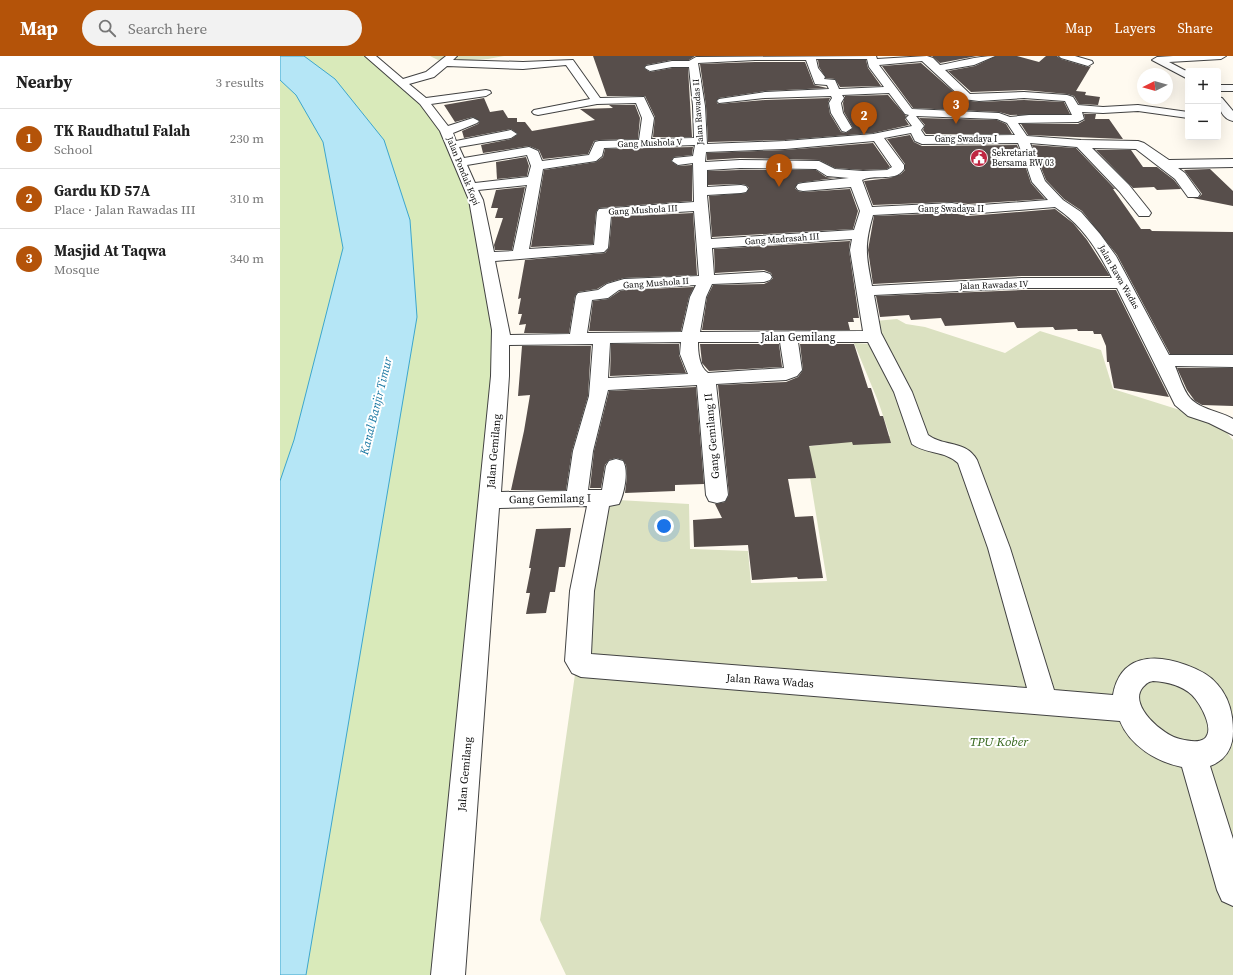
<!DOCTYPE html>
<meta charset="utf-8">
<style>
:root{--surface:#fff;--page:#f2f2f2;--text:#222;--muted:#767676;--line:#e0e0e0;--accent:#b45309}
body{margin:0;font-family:"Source Serif 4",serif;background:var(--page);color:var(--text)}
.controls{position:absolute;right:12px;top:12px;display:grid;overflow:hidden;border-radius:4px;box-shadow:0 4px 16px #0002}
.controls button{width:36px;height:36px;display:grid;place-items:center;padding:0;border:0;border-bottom:1px solid var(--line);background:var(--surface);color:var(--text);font:20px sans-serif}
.compass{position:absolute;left:857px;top:12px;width:36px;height:36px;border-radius:50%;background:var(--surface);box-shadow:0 4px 16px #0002;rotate:265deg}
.you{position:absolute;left:384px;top:470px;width:14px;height:14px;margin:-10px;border:3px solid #fff;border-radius:50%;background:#1a73e8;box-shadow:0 0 0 6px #1a73e833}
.badge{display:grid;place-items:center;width:26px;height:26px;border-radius:50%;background:var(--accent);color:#fff;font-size:13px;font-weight:700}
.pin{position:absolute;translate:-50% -33px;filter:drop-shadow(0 1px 2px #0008)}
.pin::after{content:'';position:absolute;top:21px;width:14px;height:12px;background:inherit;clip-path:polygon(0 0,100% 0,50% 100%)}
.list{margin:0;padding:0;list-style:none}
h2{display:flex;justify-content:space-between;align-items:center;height:52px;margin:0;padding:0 16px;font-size:17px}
h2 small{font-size:13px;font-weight:400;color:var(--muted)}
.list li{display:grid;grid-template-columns:26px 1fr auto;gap:12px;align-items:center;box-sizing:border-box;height:60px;padding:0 16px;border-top:1px solid var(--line)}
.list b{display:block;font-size:15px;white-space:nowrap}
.list p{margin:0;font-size:13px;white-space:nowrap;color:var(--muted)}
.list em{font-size:13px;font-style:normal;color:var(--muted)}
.icon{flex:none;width:22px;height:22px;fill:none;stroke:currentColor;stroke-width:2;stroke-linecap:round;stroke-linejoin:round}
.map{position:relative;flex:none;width:953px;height:919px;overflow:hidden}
header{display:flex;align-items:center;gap:24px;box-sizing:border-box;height:56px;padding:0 20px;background:var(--accent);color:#fff}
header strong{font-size:19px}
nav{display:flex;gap:22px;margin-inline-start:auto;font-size:14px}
.search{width:280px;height:36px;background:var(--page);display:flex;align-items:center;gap:10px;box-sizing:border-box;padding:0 14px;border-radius:22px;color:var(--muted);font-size:15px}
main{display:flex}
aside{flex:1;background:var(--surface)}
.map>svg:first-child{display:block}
.green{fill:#d9eaba}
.cemetery{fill:#dbe1c1}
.water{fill:#b5e6f6;stroke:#3ca6cd}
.building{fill:#574e4b}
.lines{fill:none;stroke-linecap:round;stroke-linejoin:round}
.minor-casing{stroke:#424242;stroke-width:2}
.minor{fill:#fff;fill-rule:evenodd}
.labels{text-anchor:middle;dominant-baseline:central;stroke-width:4;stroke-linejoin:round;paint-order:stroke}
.far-street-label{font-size:9px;fill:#0f0f0f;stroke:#fff}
.far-poi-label{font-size:9px;fill:#0f0f0f;stroke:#fff;text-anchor:start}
.street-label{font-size:11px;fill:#0f0f0f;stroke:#fff}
.water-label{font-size:12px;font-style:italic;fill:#1776a1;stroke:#fff}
.near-park-label{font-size:13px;font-style:italic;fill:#37671e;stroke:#fff}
</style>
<header>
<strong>Map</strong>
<div class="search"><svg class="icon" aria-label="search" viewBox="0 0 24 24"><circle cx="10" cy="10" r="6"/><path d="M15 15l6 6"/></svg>Search here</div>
<nav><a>Map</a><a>Layers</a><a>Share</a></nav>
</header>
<main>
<aside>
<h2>Nearby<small>3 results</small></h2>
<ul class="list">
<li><span class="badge">1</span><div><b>TK Raudhatul Falah</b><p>School</p></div><em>230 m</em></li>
<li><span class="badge">2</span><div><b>Gardu KD 57A</b><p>Place · Jalan Rawadas III</p></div><em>310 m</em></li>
<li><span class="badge">3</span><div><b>Masjid At Taqwa</b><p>Mosque</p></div><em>340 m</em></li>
</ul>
</aside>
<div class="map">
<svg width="953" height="919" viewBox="0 0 953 919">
<rect width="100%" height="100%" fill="#fffaf0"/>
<polygon class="green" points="0,0 89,0 144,46 191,131 221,274 169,919 0,919"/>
<g class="cemetery">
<polygon points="150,0 224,0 208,3 162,6"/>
<polygon points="617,263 626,268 645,271 725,297 760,275 821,294 833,333 938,366 953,384 953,919 286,919 260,864 320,443 409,448 410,493 468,495 471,527 547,525 525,391 610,380 598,345 574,287 589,288 595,265"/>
</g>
<polygon class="water" points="0,0 24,0 55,23 104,84 130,164 137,261 26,919 0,919 0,425 14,384 63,192 43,86 16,39 0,24"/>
<g class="building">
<polygon points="313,0 415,0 409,4 392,4 366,9 364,12 370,16 392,12 408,12 412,81 373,81 375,61 365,40 327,40"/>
<polygon points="652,0 697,0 660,7"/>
<polygon points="716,0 737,0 759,6 766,0 777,0 781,3 808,11 811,10 796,35 806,36 805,39 820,41 818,49 799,48 794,40 787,38 744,34 691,36 668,15 695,10"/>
<polygon points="538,4 586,4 588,12 601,30 560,31 555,23 546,22 539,11"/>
<polygon points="475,6 525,6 534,29 547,32 485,35 439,42 436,45 438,48 485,44 550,42 548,47 550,58 561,76 566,77 573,72 564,56 563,47 565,40 608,39 626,60 625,63 629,69 593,77 505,84 428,86 426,50 420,8"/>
<polygon points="641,7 683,44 699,46 744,44 784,46 790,58 730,59 719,56 633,52 602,10"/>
<polygon points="204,42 210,56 223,54 228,62 237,62 237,66 245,66 252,75 315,64 300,53 333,52 329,49 355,49 360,62 358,83 319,84 314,85 308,98 263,103 259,94 249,90 203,97 201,89 231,83 238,78 231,73 184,82 182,75 198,68 200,65 193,61 175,66 164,49"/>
<polygon points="804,58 816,58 815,63 829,63 843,83 748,79 741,68 798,68 805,64"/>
<polygon points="639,62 717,64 726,68 732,78 646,78 643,74 645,69"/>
<polygon points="630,79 634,86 642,90 737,89 741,98 723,97 716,102 723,107 745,109 751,127 765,143 688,148 672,146 593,149 584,125 610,122 621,118 625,114 625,108 607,83"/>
<polygon points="593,87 610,111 607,113 583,114 555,112 539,104 460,102 427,104 427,97 505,94"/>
<polygon points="752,89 796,92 835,133 833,133 861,173 870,173 872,175 953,176 953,298 890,298 837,199 802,155 784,143 766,124"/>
<polygon points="413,91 412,99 394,101 391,105 398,110 412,109 412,145 319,152 316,156 313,188 251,191 264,114 316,106 323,101 325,93"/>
<polygon points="816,94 851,94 863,111 877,111 894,124 901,133 877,134 874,131 853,132"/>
<polygon points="246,101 249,110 247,120 217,123 216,106"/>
<polygon points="930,113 953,135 953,150 913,142 918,142 922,138 904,114"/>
<polygon points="460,114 536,114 546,121 554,122 518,127 515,132 518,135 523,136 570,133 578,155 573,173 432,181 429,140 466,137 469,132 466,129 461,128 428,129 428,115"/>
<polygon points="245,131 232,194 215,194 214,189 223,162 215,162 218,152 211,152 216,134"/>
<polygon points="775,153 793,167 807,184 830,220 742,220 593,228 588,194 594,160 672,157 688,160"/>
<polygon points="413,157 417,219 344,222 327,227 317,233 298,236 295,240 289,277 244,277 246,268 239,269 242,258 238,258 241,242 238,243 245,204 325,197 329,192 332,161"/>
<polygon points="570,185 569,194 579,262 573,262 574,266 568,266 570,274 422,274 427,241 433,229 484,228 490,225 493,222 491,217 484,214 435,217 434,193"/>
<polygon points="414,231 409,241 401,275 309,275 313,245 328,243 340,235 345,234"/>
<polygon points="742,234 836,234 889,341 834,332 829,306 827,306 826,290 821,278 814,278 813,275 798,275 797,273 775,274 773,271 737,272 734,266 665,270 661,262 631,264 629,259 600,261 596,240"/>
<polygon points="331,288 399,288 399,299 406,317 330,320"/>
<polygon points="420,288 499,288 502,311 429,315 422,307"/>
<polygon points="520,288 574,288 588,332 591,332 600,360 603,360 611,387 573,389 572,386 529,390 536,422 508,423 515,461 533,460 543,522 518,523 517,521 472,524 468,489 414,491 413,464 442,462 435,448 445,446 449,439 438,329 506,326 518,321 523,314"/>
<polygon points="242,290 311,290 308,340 292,395 286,434 231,434 244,375 250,339 238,340"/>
<polygon points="897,312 953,312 953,350 922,349 915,345 907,334"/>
<polygon points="416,331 424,428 395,429 395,435 345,437 347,420 346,409 343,404 336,402 329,404 325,409 321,432 310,432 314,395 329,335"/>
<polygon points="291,472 285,511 279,511 275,536 270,536 266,557 246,558 250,537 246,537 251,512 249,512 256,473"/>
</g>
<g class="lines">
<g class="minor-casing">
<g id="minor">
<path d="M 85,0 L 96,0 L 123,23 L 146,16 L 166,0 L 177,0 L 173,4 L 243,6 L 293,4 L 320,42 L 364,41 L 374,62 L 371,83 L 414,82 L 413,50 L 409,11 L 392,11 L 370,15 L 365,12 L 366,10 L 392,5 L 409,5 L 416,1 L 596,0 L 597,3 L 647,0 L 653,2 L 660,9 C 678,6 696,0 715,0 L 694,9 L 665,14 L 690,38 L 744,36 L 787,39 L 793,41 L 798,49 L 823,51 L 858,49 L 908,56 L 908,62 L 858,55 L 823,57 L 802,56 L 804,63 L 798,66 L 738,67 L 747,80 L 801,84 L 858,85 L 864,87 L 889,104 L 953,103 L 953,111 L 898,112 L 905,117 L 920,138 L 918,141 L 908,141 L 895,123 L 856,93 L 812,92 L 849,129 L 869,154 L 871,157 L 869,160 L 859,160 L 839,135 L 797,91 L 750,87 L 765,125 L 783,144 L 801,156 L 820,178 L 836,200 L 889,299 L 953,299 L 953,311 L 895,310 C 899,319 903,334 910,342 C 921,354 940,355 953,363 L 953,379 L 929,367 L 908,360 L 895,349 L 837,232 L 742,232 L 594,239 L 601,277 L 632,336 L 648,379 C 664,391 686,384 697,404 L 730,492 L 774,634 L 833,639 C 840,599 874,597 906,609 C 917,613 929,618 937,628 C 949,641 953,658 953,675 C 953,692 946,704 930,710 L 953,783 L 953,850 L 942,845 L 937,834 L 902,711 C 877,706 850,690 840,665 L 301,621 L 292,617 L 285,605 L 290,535 L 307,450 L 219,452 L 185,919 L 151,919 L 211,320 L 212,274 L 189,144 L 160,75 L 140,48 ZM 536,3 L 587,3 L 589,11 L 604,31 L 559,33 L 555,24 L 544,23 L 545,21 L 538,12 ZM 475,4 L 526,4 L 535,28 L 547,29 L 549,33 L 485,36 L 439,43 L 437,45 L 439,47 L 485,42 L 551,40 L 552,42 L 549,47 L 551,57 L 562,75 L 566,76 L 572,72 L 563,57 L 561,47 L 564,42 L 562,39 L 609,37 L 625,58 L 629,59 L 626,62 L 632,70 L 593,78 L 505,85 L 427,88 L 425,50 L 418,7 ZM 642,5 L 683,43 L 699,45 L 744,42 L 785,45 L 792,59 L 749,59 L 730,61 L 719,57 L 632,53 L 599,9 ZM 286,9 L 310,43 L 254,54 L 252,56 L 254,58 L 258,59 L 317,48 L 356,47 L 362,62 L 359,84 L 319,85 L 315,86 L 309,99 L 262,105 L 258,95 L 249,91 L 184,102 L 179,91 L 231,82 L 237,78 L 231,74 L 176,85 L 173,77 L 197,67 L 199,65 L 193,62 L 168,70 L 151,48 L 206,40 L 211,37 L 210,35 L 206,34 L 146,42 L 129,28 L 154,21 L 167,10 L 243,13 ZM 636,60 L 717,63 L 727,67 L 735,79 L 645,80 L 641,74 L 644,70 ZM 631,77 L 635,85 L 642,88 L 738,87 L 743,100 L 723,98 L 717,102 L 723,106 L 746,108 L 752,126 L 768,144 L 688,150 L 672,147 L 592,151 L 582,124 C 595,117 615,127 624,113 L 624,109 L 604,82 ZM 594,85 L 612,111 L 607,114 L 583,115 L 555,113 L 539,105 L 460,104 L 425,106 L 426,96 L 505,93 ZM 415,89 L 413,100 L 394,102 L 392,105 L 398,109 L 413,107 L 414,146 L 319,153 L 317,156 L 314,189 L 249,193 L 263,113 L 316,105 L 322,100 L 324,92 ZM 247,99 L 251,110 L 248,121 L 195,127 L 187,109 ZM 460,112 L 536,113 L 547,120 L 569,122 L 523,127 L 518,128 L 516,131 L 518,134 L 523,135 L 571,131 L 580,155 L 574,174 L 431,183 L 427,139 L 461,137 L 466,136 L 468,133 L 466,130 L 461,129 L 427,131 L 427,114 ZM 247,129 L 233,195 L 214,196 L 203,144 L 198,134 ZM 775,151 C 803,170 817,193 832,222 L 742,222 L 592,230 C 586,199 584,190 593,159 L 672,155 L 688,158 ZM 414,155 L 419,220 L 344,223 L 327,228 L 318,234 L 298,237 L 296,240 L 290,278 L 230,279 L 215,205 L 324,196 L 328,192 L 331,160 ZM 572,183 L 570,194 L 583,275 L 420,276 L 426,241 L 432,228 L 484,226 L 490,224 L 492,221 L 490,218 L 484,216 L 434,219 L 432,192 ZM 416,229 L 410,241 L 402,276 L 307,277 L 312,244 L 328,242 L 339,234 L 345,233 ZM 401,286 L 400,298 L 408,318 L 328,322 L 330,287 ZM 418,286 L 500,286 L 504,312 L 428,317 C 419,311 418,296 418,286 ZM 518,286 L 588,286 L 614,336 L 632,388 C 646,398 666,395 678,407 L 708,492 L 747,632 L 311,598 L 314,535 L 329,450 L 339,448 C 344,438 349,415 343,405 L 336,403 L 329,405 L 326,410 L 322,434 L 308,434 L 313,395 L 328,334 L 417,329 L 426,439 L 429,445 L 437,447 L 445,445 L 448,439 L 436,328 L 506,324 L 517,320 L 522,314 ZM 313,288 L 309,340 L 293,395 L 287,435 L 221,436 L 229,320 L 229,289 ZM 873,625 C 888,626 901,629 912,639 C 920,647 936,674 924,683 C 918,687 908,685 900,683 C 884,680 847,649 863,631 C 867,627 868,626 873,625 Z"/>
<polygon points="779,0 795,0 812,5 813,7 808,10 781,2"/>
<polygon points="893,0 946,0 941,3 889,6 908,16 908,23 872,4 877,1"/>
<rect x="938" y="29" width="15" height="6"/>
<path d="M 938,41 L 942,42 L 953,55 L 953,65 C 942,63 938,51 938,41 Z"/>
</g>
</g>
<use href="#minor" class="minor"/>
</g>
<defs>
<g id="civic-disc" transform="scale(0.9)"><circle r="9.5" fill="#bf2641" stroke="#fff"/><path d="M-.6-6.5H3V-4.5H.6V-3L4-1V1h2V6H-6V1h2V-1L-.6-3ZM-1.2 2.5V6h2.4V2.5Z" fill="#fff"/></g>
</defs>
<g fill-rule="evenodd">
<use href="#civic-disc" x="699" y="102"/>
</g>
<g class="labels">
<g class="far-street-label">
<text transform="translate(418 56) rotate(-94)">Jalan Rawadas II</text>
<text x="686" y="83">Gang Swadaya I</text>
<text transform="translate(370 87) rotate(-2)">Gang Mushola V</text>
<text transform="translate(183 115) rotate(68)">Jalan Pondak Kopi</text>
<text x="671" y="153">Gang Swadaya II</text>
<text transform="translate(363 154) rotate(-3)">Gang Mushola III</text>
<text transform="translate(502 183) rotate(-4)">Gang Madrasah III</text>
<text transform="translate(839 221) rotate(60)">Jalan Rawa Wadas</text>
<text transform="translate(376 227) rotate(-4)">Gang Mushola II</text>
<text transform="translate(714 229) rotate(-2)">Jalan Rawadas IV</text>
</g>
<g class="far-poi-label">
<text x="712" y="97">Sekretariat<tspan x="712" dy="10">Bersama RW 03</tspan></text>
</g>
<g class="street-label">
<text x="518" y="281">Jalan Gemilang</text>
<text transform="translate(432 380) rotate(-95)">Gang Gemilang II</text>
<text transform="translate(214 395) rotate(-85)">Jalan Gemilang</text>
<text transform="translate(270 443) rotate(-1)">Gang Gemilang I</text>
<text transform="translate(490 625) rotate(4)">Jalan Rawa Wadas</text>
<text transform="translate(185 718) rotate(-85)">Jalan Gemilang</text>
</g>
<g class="water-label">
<text transform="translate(96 350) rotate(-76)">Kanal Banjir Timur</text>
</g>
<g class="near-park-label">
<text x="719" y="685">TPU Kober</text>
</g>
</g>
</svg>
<div class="controls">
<button>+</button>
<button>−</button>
</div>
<svg class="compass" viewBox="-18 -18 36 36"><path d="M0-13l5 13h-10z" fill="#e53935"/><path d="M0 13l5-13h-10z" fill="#767676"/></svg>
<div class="you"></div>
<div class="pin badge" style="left:499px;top:131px">1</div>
<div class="pin badge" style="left:584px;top:79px">2</div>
<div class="pin badge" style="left:676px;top:68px">3</div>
</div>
</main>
